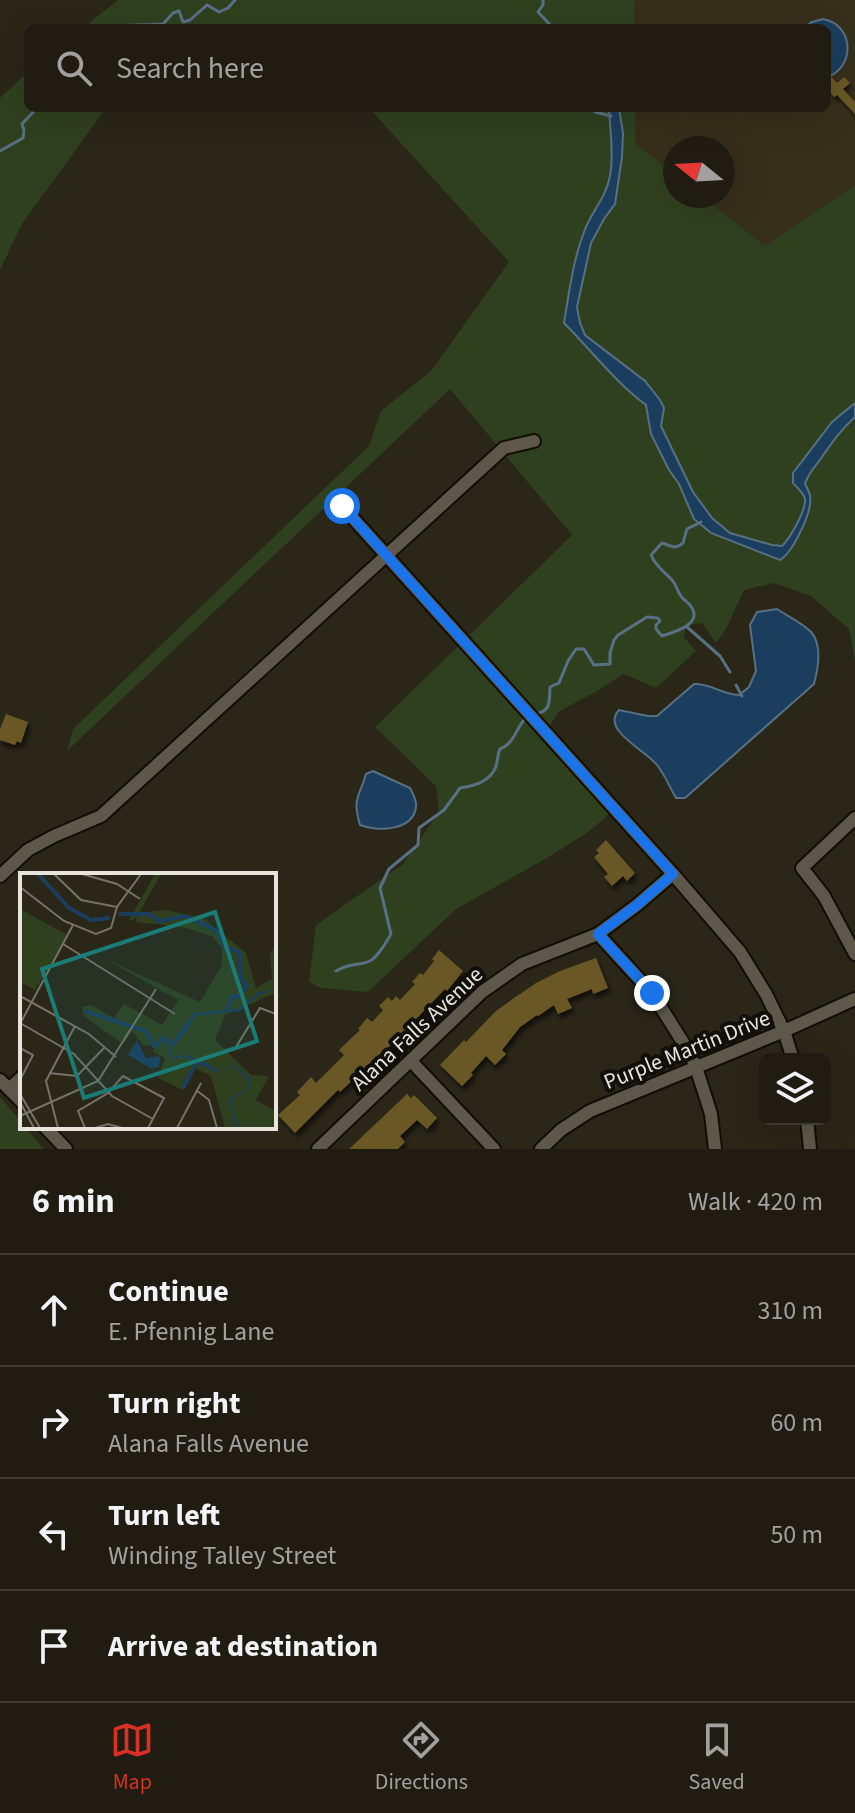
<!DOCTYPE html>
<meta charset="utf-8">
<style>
:root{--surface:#201c12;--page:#2d2920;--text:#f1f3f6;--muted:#a2a19f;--line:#3d3a32;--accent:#d93025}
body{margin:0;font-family:"Source Sans 3",sans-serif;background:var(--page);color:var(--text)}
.controls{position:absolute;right:24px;bottom:24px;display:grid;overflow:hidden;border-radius:12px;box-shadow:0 8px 32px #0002}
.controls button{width:72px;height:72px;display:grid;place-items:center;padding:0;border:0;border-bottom:2px solid var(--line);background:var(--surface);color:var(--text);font:40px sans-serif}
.compass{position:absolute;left:663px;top:136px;width:72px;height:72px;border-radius:50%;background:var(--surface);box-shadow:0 8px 32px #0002;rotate:288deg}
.stop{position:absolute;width:24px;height:24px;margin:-18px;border:6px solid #1a73e8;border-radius:50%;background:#fff}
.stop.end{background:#1a73e8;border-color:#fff;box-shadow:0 2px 8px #0008}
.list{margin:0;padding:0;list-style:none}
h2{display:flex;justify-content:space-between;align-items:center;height:104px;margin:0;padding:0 32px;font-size:34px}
h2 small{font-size:26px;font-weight:400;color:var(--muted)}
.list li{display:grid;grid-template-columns:52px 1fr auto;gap:24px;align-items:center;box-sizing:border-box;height:112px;padding:0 32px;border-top:2px solid var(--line)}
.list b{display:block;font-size:30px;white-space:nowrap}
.list p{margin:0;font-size:26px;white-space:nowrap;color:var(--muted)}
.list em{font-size:26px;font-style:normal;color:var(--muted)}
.icon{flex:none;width:44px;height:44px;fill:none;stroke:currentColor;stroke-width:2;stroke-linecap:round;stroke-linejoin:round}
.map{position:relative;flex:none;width:855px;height:1149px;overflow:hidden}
.search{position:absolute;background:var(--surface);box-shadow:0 8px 32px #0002;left:24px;right:24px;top:24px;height:88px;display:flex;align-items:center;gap:20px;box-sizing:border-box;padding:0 28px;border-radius:12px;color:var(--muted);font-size:30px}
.sheet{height:552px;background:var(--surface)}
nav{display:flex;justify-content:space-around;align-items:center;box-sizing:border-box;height:112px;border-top:2px solid var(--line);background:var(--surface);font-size:22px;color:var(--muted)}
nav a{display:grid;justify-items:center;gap:4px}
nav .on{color:var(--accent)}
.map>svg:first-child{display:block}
.built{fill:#362f1b}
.green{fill:#2f401f}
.water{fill:#1b3e5e;stroke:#587084;stroke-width:2}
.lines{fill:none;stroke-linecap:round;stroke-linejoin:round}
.stream{stroke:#587084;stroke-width:3}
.building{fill:#695828;filter:url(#shadow)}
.minor-casing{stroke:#130e04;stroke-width:16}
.minor{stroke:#5d5849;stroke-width:12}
.route{stroke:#1a73e8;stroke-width:10}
.labels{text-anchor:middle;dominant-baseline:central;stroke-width:8;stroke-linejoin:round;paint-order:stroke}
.street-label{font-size:22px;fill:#e8e5dd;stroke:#110f09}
.inset-river{fill:none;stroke:#1b3e5e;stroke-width:4}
.inset-road{fill:none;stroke:#767267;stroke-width:2}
.view{fill:#1a7c74;fill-opacity:0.15;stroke:#1a7c74;stroke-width:4}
.inset-edge{fill:none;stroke:#e8e5dd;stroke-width:4}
</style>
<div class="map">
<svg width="855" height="1149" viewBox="0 0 855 1149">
<defs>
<filter id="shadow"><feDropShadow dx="2.5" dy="4.5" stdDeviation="2" flood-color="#0009"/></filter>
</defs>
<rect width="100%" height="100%" fill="#2a2618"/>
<polygon class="built" points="634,0 855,0 855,185 765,246 702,196 723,196 723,148 675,148 675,175 635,143 635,108 827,108 827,28 634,28"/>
<g class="green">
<polygon points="118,0 634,0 634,28 277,28 231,26 225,28 83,28"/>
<polygon points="28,72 28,108 106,108 22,224 0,270 0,98"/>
<polygon points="369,108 635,108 635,143 675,175 675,196 702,196 765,246 855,185 855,660 849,629 811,596 774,583 744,590 726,629 716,643 702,623 686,625 684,637 696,651 656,688 624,674 597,691 558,712 548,729 612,812 588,832 552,855 456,909 368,992 321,988 309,982 316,925 403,864 439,812 436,786 375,727 572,535 450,389 67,751 73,729 369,446 381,411 432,370 509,262"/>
<polygon points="0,1097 22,1123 22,1127 25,1127 44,1149 0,1149"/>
</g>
<g class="water">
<path d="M 823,19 C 855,25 855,68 827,77 L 827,28 L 803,28 L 812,22 Z"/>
<path d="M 609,108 L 619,108 L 623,133 L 622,157 L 615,204 L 604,219 L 591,243 L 577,307 L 580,323 L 585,335 L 645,381 L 660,400 L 664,408 L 661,426 L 693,492 L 712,518 L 730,533 L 772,545 L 782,546 C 790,538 806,511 805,499 C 804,493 797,488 793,483 L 793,473 L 832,422 L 855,403 L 855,417 C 840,431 834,440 822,457 C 816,466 808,473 805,484 C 806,486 810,493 810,496 C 813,511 793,552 780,560 L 711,533 L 694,519 L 679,484 L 669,470 L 651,434 L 646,405 C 615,382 591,350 564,323 C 569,293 573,260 584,232 C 591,212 606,198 610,176 C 614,154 610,130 609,108 Z"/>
<path d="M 777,609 C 787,616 803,623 811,632 C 823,645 818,669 814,684 L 685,798 L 676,798 C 670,788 665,775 657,765 C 647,751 600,730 619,710 L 648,716 L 657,716 L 694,684 C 710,683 723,695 739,695 L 749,687 L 756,671 L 750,625 L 757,612 Z"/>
<path d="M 373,771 L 410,788 C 413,794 417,800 416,807 C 413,831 377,832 360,825 C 352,797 359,799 366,774 Z"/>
</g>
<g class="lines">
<g class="stream">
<polyline points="543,0 543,5 538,12 553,28"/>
<path d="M 116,28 L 117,26 C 132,25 148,25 163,24 L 173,13 L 179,11 L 183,22 L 190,20 L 207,5 L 219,12 L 228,8 L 235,0"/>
<polyline points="594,108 595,112 611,116"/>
<polyline points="0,151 23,138 24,130 22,124 37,108"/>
<polyline points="687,627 720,656 730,672"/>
<polyline points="736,685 742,696"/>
<path d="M 535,714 C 552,711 549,701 550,687 L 559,683 L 568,661 L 576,649 L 584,649 L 594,665 L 610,664 L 610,653 L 614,640 L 618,635 L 647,617 L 658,618 L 660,621 L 656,625 L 656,629 L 662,636 C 674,632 705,624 690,605 C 688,602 683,600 681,596 C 677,591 676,584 672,580 C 664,571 656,567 651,555 L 662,543 C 673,546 674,550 683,543 C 689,523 683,532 701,522"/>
<path d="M 336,971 C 350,962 359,966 370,961 C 379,956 386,942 391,934 L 380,888 L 389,869 L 418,845 L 419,828 L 444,810 L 460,788 C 475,786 494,781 497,762 C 498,757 498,753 500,749 C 516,743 516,725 528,716"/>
</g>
</g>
<g class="building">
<polygon points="828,73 837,83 844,77 850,83 843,89 855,102 855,114 837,95 834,97 829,91 831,89 827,84"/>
<polygon points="6,714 28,722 21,743 17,741 15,745 0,740 0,729"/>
<polygon points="606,840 635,873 627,881 623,876 612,886 604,877 608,874 594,857 599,853 596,850"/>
<polygon points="439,950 463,971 447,991 445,989 384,1052 383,1051 340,1092 338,1090 295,1133 278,1115 300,1095 297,1092 311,1077 316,1083 344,1055 339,1050 360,1030 358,1029 367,1018 372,1022 383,1010 379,1006 388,997 392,1001 396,996 400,1000 415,984 412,982 420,973 423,975 434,961 432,959"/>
<polygon points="596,958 608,988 593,994 592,989 567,999 572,1008 558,1014 554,1005 538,1016 537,1015 520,1027 502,1050 506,1054 495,1065 486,1056 471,1073 473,1075 462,1086 440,1065 464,1040 466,1042 496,1011 514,998 536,983 560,971"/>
<polygon points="407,1094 411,1098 414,1095 437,1118 427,1129 417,1120 400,1136 405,1142 398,1149 349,1149"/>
</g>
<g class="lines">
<g class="minor-casing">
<g id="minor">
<polyline points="342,506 673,874 740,952 766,994 784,1031 793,1059"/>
<polyline points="855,818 802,868 824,896 855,954"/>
<polyline points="0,876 28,850 54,836 101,816 504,448 534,441"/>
<polyline points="598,934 652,993 689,1052 696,1067 711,1114 715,1149"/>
<polyline points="411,1061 494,1149"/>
<polyline points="0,1080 22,1102"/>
<polyline points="9,1089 22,1077"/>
<polyline points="807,1119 810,1149"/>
<polyline points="45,1127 66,1149"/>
<polyline points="318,1149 482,992 522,964 598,934 637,905 673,874"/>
<polyline points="541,1149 561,1130 590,1111 784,1031 855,999"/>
</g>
</g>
<use href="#minor" class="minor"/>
</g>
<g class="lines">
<polyline class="route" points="342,506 673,874 637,905 598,934 652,993"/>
</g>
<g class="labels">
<g class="street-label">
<text transform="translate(417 1029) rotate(-43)">Alana Falls Avenue</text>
<text transform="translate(687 1050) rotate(-22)">Purple Martin Drive</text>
</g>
</g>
<g transform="translate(20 873)">
<rect width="256" height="256" fill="#2a2618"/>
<path d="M 135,1 L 141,1 L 119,40 L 146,37 L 183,45 L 226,80 L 236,115 L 252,106 L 250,81 L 256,71 L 256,120 L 205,142 L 195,167 L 231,202 L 249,203 L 236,227 L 256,238 L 256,255 L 205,255 L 191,203 L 175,195 L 163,217 L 138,205 L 145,185 L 133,179 L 134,173 L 123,172 L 112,158 L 103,171 L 64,143 L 62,134 L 71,132 L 94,145 L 104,131 L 142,152 L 158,127 L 85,86 L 180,129 L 202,92 L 202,75 L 192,63 L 162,54 L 116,49 L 117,44 L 108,49 ZM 0,36 L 49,63 L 15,117 L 0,109 Z" fill="#2f401f"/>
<path d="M 256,117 L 240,121 L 220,138 L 175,143 L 167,158 L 151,176 L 152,184 L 163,182 L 187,190 L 198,198 L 215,192 L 229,205 L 230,213 L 228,216 L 212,227 L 211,237 L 218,251 L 218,255 L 217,255 L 210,236 L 210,226 L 228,215 L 227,206 L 214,193 L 196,199 L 163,184 L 150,185 L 149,173 L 174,140 L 218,136 L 239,119 ZM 117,167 L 126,185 L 140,183 L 139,193 L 132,196 L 108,182 Z" fill="#1b3e5e"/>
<path class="inset-river" d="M 18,1 L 49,35 L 71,47 L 90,45M 99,41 L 130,41 L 139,48 L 165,43 L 197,58 L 205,74 L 219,79 L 221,106 L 227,113 L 218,124 L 212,123 L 207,137M 65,138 L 125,158 L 135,174 L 143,165 L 150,170M 163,215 L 176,190"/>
<path class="inset-road" d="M 34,1 L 61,27 L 97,34M 62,1 L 97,11 L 120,26M 0,14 L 44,48 L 76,61 L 91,55 L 97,34 L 121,1M 43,71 L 155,141M 0,123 L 69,161 L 96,184M 0,150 L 54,181 L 92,223 L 133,246M 0,151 L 53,52M 216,174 L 240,135 L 256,141M 0,175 L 13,182 L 0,207M 29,200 L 57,203 L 84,175M 176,217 L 189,227 L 197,255M 0,221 L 20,255M 0,229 L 14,255M 0,243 L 78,208 L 136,116M 38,255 L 26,208 L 55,153M 65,255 L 58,238 L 88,220 L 103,203 L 144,225 L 128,255M 75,255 L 88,251 L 102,255M 157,255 L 181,210"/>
<path class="view" d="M 195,39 L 237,168 L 64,225 L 22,96 Z"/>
<rect width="256" height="256" class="inset-edge"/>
</g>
</svg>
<div class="controls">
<button><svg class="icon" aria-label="layers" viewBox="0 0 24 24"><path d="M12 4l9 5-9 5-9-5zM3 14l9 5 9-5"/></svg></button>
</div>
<svg class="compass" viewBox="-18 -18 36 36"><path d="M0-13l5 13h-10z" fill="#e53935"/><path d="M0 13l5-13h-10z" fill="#a2a19f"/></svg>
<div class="stop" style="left:342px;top:506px"></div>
<div class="stop end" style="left:652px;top:993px"></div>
<div class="search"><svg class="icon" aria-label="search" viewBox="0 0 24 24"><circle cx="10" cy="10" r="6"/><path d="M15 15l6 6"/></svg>Search here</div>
</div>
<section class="sheet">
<h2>6 min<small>Walk · 420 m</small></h2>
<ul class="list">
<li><svg class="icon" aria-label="ahead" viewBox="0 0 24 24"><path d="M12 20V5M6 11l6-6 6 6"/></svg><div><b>Continue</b><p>E. Pfennig Lane</p></div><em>310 m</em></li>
<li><svg class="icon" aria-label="right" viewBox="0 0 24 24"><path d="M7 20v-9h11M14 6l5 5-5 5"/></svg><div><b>Turn right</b><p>Alana Falls Avenue</p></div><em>60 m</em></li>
<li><svg class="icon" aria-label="left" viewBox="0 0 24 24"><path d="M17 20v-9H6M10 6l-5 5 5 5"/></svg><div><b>Turn left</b><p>Winding Talley Street</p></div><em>50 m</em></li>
<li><svg class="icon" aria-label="arrive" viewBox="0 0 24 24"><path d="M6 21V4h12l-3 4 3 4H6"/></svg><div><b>Arrive at destination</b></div></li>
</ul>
</section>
<nav>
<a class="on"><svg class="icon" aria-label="map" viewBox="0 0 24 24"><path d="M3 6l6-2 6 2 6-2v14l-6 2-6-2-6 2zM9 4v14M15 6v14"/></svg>Map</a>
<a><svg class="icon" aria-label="directions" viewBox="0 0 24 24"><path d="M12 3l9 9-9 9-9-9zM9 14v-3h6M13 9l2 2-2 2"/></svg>Directions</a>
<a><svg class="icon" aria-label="saved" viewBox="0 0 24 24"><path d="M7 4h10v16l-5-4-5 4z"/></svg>Saved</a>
</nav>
